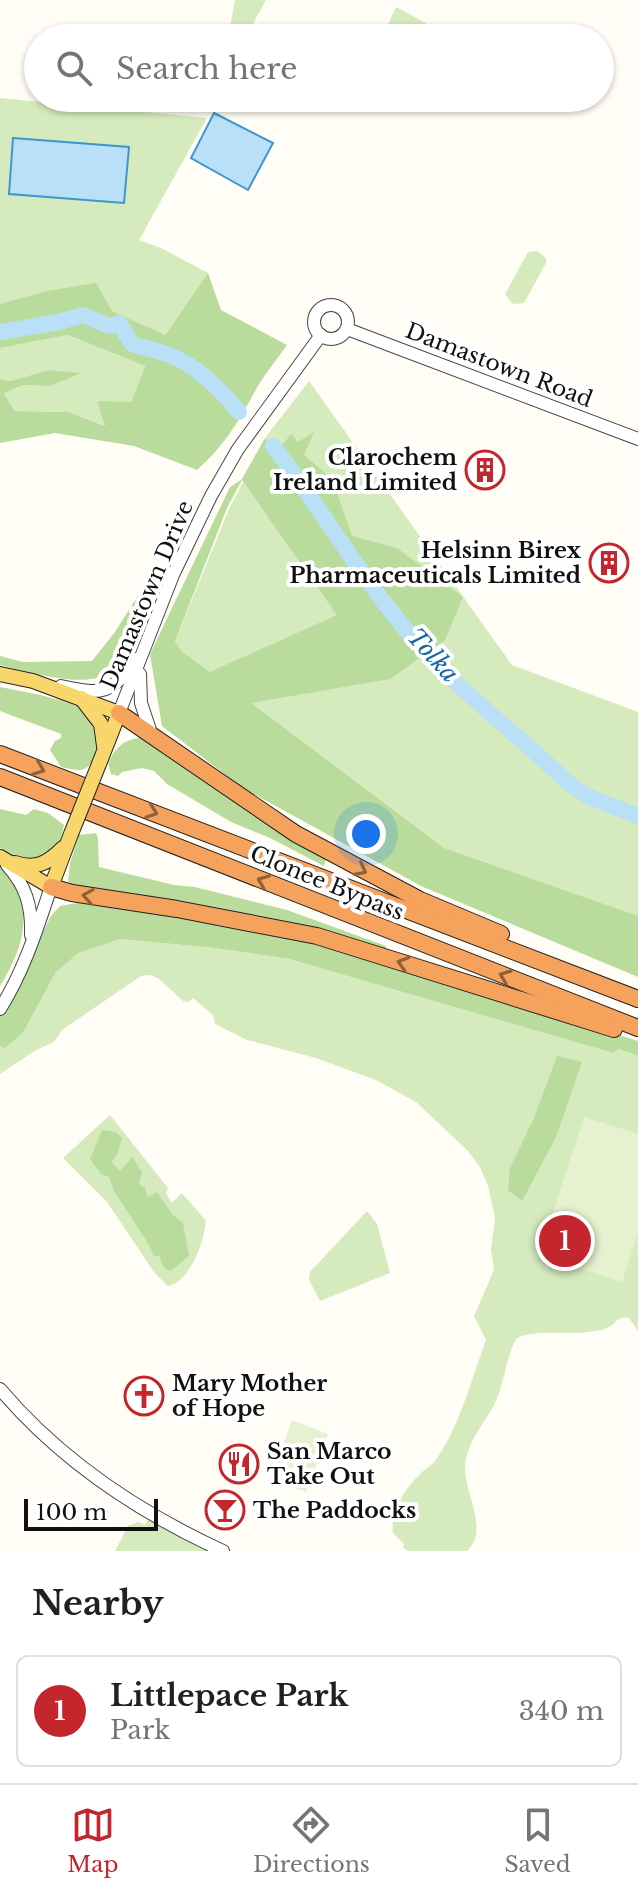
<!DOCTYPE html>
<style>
:root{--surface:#fff;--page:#f2f2f2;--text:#202124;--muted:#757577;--line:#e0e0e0;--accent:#c4262e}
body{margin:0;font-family:"Libre Baskerville",serif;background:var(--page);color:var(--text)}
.scale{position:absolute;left:24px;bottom:20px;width:134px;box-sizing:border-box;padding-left:8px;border:4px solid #111;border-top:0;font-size:22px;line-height:28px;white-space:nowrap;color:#111;-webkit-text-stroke:6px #fff;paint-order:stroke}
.you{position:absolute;left:366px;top:834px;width:28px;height:28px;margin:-20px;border:6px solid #fff;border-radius:50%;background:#1a73e8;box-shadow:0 0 0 12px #1a73e833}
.badge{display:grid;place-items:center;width:52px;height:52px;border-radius:50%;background:var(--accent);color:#fff;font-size:26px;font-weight:700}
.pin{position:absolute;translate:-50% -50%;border:4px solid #fff;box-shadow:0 2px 8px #0006}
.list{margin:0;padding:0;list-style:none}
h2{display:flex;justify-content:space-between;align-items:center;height:104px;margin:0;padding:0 32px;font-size:34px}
h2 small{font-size:26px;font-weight:400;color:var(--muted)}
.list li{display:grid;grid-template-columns:52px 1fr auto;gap:24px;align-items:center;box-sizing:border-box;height:112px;margin:0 16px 16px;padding:0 16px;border:2px solid var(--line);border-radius:12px}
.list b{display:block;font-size:30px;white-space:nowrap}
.list p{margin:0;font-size:26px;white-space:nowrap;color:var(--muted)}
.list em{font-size:26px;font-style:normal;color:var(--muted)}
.icon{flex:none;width:44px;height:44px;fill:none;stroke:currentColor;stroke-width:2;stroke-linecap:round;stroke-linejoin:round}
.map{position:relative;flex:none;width:638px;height:1551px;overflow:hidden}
.search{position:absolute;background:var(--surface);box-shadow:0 2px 6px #0004;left:24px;right:24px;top:24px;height:88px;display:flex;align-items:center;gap:20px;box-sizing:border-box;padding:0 28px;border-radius:44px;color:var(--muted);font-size:30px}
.sheet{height:232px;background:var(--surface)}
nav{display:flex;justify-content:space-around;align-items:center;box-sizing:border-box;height:112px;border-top:2px solid var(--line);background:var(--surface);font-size:22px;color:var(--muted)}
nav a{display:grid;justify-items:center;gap:4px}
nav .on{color:var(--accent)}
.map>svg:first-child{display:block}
.green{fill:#d5ebbd}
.forest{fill:#b9dc9c;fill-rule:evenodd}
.pitch{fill:#e6f2cf}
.water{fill:#b9e0f7;stroke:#3f96cf;stroke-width:2}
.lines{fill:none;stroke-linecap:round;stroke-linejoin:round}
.river{stroke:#b9e0f7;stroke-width:16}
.minor-casing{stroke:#444;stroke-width:14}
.major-casing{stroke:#222;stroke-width:16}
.highway-casing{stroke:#222;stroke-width:18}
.minor{stroke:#fff;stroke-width:12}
.major{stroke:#f9d66b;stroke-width:14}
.highway{stroke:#f5a25d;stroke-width:16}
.major-bridge-casing{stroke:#222;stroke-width:16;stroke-linecap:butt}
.major-bridge{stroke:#f9d66b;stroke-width:14}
.oneway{stroke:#8e613b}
.labels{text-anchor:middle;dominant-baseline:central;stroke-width:8;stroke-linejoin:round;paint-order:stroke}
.street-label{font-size:22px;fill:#111;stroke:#fff}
.poi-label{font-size:22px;font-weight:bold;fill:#111;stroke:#fff;text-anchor:start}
.water-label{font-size:24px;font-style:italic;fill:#1768a6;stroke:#fff}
</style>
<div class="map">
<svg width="638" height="1551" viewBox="0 0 638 1551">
<rect width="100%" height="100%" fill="#fffdf5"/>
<g class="green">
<polygon points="235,0 266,0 245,38 228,38"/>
<polygon points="396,7 426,23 432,32 428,38 382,38"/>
<polygon points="0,98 207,118 139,240 161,248 208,273 165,335 0,326"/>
<polygon points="537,251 546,258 546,263 524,303 513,304 505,294 528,252"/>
<polygon points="68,335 145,366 131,402 106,426 69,412 15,411 4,392 23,385 50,386 48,370 11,381 0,379 0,348"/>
<polygon points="309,381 512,665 638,712 638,810 594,796 568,780 501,712 481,701 426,643 265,438"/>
<path d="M 243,482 L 357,636 L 413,649 L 569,788 C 591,802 617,805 638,820 L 638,971 L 162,673 L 229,509 Z"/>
<path d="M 120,939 L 215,948 L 289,959 L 613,1053 L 617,1049 L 638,1056 L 638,1331 L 629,1318 C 615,1316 617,1324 607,1328 C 602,1331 593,1331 587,1332 C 568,1335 531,1329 516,1339 C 507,1356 505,1376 499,1393 C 490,1420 467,1437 465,1467 C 464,1493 490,1530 467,1551 L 409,1551 L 403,1548 L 404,1544 L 393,1533 C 390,1510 405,1489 421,1473 C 425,1469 431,1466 435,1461 C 458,1431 473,1375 486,1340 L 474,1316 L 494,1270 L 491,1249 L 495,1218 L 488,1186 L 480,1167 L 468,1151 L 416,1102 L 376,1080 L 316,1058 L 247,1040 L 215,1024 L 213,1015 L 193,998 L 188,1002 L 183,1001 L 159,979 L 151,975 L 141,976 L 62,1030 L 54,1042 L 36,1050 L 0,1074 L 0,1046 L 6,1047 L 23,1033 L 56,972 L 78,952 Z"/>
<path d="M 110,1115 L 168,1188 L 166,1193 L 172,1203 L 182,1193 L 206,1221 C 204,1241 191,1281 168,1286 L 154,1272 L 107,1202 L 63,1158 Z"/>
<polygon points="367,1211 377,1224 390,1273 320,1301 309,1280 310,1272"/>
<polygon points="148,1520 205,1551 115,1551 128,1526 138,1522 145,1525"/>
</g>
<g class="forest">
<path d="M 208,273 L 221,310 L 287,345 C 276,361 263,376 254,393 C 238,423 223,447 197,470 L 134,446 L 55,433 L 0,443 L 0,379 L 11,381 L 48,370 L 81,373 L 50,386 L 23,385 L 4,393 L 15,411 L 69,412 L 105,426 L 97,401 L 131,402 L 145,366 L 68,335 L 0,348 L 0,304 L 47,291 L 96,283 L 112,311 L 165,335 Z"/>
<path d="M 314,432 L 304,455 L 332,479 L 352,536 L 397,548 L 463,597 L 445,640 L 390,679 L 251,703 L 444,848 L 638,916 L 638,977 L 421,886 L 243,788 L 162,726 L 150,654 L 230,487 L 242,479 L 265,438 L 271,444 L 283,444 L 291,434 L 298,442 ZM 242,480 L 337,615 L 210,672 L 181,651 L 175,641 L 227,508 Z"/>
<path d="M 139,594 L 145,595 C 137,616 124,663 106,674 C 82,689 26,671 0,665 L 0,656 L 23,662 L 92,661 L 115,632 Z"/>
<path d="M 0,687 C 20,691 78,700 91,715 C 102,729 103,766 80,770 C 75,770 67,768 61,767 L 50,750 L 55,741 L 61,738 L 61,734 L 0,711 Z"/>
<path d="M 139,738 L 157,743 L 320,851 L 326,860 L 324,866 L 270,838 L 231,822 L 167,784 L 154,771 L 142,768 L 122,772 L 118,776 L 111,774 L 108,763 C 115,748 123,740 139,738 Z"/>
<polygon points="0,809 26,815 34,809 48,813 64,825 60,842 37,862 17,859 0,848"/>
<polygon points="96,833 98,838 99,867 174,885 195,887 287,910 386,946 385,953 76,888 68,881 70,863 79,835"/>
<path d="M 0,865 C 36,904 26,944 0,986 Z"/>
<polygon points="89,901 320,942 609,1036 619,1035 638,1041 638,1056 618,1049 613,1053 289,959 215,948 120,939 78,953 56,972 23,1033 5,1048 0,1046 0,1017 51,916 60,906"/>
<polygon points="557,1056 582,1062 556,1137 522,1201 508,1190 510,1168 534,1118"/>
<polygon points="102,1130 115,1132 122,1138 117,1155 111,1162 120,1171 132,1157 142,1172 139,1184 145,1188 148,1197 157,1192 173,1215 183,1223 189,1256 171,1271 164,1268 159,1256 154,1256 149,1245 114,1191 109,1177 101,1174 90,1159"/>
</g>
<g class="pitch">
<polygon points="584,1117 638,1134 638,1233 622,1282 539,1255"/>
<polygon points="292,1420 328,1434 306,1492 270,1479"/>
</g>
<g class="water">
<polygon points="214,113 273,143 248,190 191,158"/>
<polygon points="13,138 129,147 124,203 9,194"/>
</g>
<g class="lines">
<g class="river">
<path d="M 0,332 L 59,322 L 83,315 L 109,326 L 119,323 L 132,344 C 141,348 148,348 157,351 C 190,359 218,386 239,412"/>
<path d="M 273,446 C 328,517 372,598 435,662 C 476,705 525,740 567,782 L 587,796 L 638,816"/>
</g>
<g class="minor-casing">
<g id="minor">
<circle cx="331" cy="322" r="17"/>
<polyline points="347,329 638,439"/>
<polyline points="140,674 141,703 151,733"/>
<path d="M 61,686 C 104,695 110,695 136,659"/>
<polyline points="119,713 173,575 211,496 238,449 321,335"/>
<path d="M 7,865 C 26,886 32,906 31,935"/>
<path d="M 0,1009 C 24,971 37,929 51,887"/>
<path d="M 0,1389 C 61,1461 138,1512 223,1551"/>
</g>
</g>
<g class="major-casing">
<g id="major">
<polyline points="0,674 33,681 119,713 99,764"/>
<polyline points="81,698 101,724 104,746"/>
<polyline points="0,857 51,887 71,834"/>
<path d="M 15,863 C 36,870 48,863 63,848"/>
</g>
</g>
<g class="highway-casing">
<g id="highway">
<polyline points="119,713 296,834 420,900 501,934"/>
<polyline points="0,754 638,999"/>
<polyline points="0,777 638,1028"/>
<polyline points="51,887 72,893 177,909 317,936 614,1029"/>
</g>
</g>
<use href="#minor" class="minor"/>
<use href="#major" class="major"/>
<use href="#highway" class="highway"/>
<g class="major-bridge-casing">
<polyline id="major-bridge" points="71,834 99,764"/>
</g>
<use href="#major-bridge" class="major-bridge"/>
</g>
<defs><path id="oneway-chevron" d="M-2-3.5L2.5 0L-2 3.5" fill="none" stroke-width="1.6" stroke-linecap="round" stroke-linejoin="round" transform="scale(2)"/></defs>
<g class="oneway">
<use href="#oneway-chevron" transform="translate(39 769) rotate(21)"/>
<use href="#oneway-chevron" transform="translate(152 812) rotate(20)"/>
<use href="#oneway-chevron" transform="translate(361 870) rotate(28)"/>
<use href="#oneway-chevron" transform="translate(263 881) rotate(-158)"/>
<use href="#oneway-chevron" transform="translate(88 896) rotate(-171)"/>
<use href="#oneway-chevron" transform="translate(403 963) rotate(-163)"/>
<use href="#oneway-chevron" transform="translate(505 976) rotate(-159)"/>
</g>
<defs>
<g id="building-ring" transform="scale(2)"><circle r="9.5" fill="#fff" stroke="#c4262e" stroke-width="1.5"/><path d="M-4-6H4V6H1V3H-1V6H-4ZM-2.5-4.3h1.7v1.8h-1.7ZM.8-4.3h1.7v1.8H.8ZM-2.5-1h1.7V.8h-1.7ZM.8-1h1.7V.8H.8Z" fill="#c4262e"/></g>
<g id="church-ring" transform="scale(2)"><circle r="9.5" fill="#fff" stroke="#c4262e" stroke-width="1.5"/><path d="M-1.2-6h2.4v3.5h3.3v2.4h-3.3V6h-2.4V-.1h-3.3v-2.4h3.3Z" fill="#c4262e"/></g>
<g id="restaurant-ring" transform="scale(2)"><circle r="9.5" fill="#fff" stroke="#c4262e" stroke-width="1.5"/><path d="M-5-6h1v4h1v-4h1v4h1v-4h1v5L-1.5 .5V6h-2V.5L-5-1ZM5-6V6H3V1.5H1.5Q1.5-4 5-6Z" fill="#c4262e"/></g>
<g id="bar-ring" transform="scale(2)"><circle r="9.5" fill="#fff" stroke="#c4262e" stroke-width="1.5"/><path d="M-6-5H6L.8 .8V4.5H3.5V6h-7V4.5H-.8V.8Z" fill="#c4262e"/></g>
</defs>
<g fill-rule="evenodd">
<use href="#building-ring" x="485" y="470"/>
<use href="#building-ring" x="609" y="563"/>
<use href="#church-ring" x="144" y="1396"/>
<use href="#restaurant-ring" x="239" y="1464"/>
<use href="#bar-ring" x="225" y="1510"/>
</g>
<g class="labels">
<g class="street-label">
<text transform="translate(499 365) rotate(21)">Damastown Road</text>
<text transform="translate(147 595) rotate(-67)">Damastown Drive</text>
<text transform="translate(327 883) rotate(22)">Clonee Bypass</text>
</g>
<g class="poi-label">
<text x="457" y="457" text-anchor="end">Clarochem<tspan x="457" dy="25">Ireland Limited</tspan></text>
<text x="581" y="550" text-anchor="end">Helsinn Birex<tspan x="581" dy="25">Pharmaceuticals Limited</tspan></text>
<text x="172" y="1383">Mary Mother<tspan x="172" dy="25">of Hope</tspan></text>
<text x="267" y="1451">San Marco<tspan x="267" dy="25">Take Out</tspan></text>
<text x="253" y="1510">The Paddocks</text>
</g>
<g class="water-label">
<text transform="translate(433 655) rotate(48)">Tolka</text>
</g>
</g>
</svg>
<div class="scale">100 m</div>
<div class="you"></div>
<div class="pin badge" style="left:565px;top:1241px">1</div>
<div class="search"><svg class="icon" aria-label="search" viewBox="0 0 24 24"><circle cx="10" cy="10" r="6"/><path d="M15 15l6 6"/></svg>Search here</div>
</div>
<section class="sheet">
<h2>Nearby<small></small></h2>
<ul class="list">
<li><span class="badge">1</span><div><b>Littlepace Park</b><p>Park</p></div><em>340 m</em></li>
</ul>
</section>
<nav>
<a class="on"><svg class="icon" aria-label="map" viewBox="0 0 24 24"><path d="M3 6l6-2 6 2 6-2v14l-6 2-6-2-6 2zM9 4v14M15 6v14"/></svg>Map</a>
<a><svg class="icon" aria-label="directions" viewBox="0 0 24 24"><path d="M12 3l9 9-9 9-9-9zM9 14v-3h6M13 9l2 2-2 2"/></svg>Directions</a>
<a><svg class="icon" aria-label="saved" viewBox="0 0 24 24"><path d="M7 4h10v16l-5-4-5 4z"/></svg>Saved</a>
</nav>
